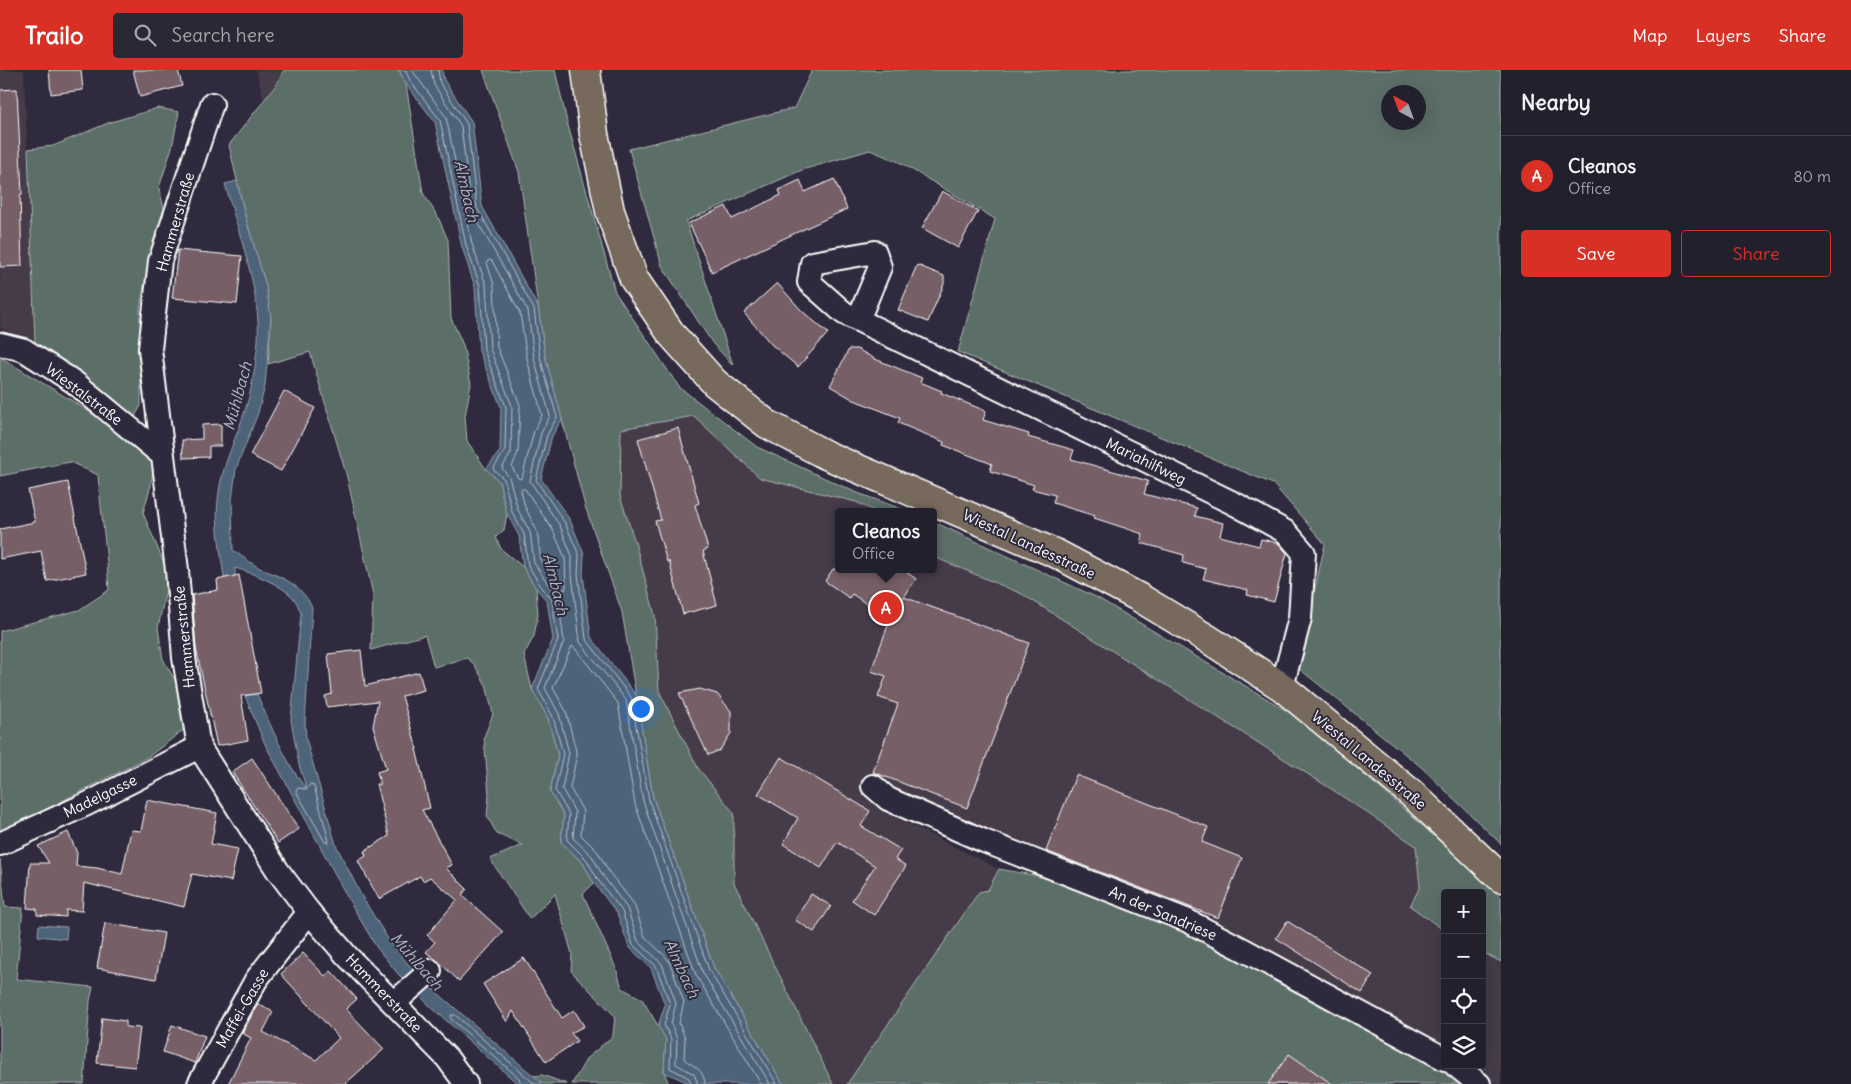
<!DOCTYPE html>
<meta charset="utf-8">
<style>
:root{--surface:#23202e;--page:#2b2836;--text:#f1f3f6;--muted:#a3a3aa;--line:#403e4a;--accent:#d93025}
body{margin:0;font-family:Delius,sans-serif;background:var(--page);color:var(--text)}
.controls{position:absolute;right:15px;bottom:15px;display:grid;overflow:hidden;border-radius:5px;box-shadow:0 5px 20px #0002}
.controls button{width:45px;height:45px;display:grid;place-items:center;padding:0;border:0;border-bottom:1px solid var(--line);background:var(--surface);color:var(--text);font:25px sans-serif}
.compass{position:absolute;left:1381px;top:15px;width:45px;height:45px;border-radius:50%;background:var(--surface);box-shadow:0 5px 20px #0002;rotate:319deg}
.you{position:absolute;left:640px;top:638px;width:18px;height:18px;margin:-12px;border:4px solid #fff;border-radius:50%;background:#1a73e8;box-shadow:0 0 0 8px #1a73e833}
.badge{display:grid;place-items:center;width:32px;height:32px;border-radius:50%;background:var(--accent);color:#fff;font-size:16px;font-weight:700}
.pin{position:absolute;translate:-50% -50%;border:2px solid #fff;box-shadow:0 1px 5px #0006}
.popup{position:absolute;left:835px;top:438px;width:102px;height:65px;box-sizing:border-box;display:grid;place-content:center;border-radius:5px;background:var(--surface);filter:drop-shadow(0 1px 4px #0005);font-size:16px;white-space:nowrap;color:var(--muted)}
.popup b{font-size:19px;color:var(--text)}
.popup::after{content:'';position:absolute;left:50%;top:100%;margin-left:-10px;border:10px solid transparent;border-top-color:var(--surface)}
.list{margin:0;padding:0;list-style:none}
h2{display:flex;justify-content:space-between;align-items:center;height:65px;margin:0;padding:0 20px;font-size:21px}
h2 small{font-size:16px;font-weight:400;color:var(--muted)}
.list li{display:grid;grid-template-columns:32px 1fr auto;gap:15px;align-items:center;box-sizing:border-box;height:80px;padding:0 20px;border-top:1px solid var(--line)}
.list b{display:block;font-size:19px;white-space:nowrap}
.list p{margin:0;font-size:16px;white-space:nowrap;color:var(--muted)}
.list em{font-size:16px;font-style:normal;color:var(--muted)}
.actions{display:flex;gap:10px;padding:15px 20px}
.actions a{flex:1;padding:11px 0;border:1px solid var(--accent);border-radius:5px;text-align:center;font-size:18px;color:var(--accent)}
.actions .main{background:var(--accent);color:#fff}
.icon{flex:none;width:28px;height:28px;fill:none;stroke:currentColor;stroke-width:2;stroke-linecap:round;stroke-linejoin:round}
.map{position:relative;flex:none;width:1501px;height:1014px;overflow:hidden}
header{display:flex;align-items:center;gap:30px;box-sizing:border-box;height:70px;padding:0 25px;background:var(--accent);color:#fff}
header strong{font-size:24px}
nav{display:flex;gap:28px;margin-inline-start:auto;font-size:18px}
.search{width:350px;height:45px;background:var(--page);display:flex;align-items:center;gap:12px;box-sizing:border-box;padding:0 18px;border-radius:5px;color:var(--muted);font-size:19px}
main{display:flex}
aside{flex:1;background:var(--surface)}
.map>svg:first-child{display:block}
.built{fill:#453a4a}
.green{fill:#5b6e67;stroke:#adb6b3;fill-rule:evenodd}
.water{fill:#4e637a;stroke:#95a1af}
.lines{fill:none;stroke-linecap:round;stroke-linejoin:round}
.shore{stroke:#b8c1ca;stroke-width:1}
.building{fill:#775f67;stroke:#fff}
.minor-casing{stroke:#fff;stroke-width:26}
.major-casing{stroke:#fff;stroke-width:31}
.minor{stroke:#2f2a3d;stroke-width:22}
.major{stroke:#77695c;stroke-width:28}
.labels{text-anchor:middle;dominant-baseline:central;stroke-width:4;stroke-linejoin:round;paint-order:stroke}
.street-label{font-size:15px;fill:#fff;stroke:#2f2a3d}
.water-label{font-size:16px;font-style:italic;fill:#afb9c3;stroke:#2f2a3d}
</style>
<header>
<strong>Trailo</strong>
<div class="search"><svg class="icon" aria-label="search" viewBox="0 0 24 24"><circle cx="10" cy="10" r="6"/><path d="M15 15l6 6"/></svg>Search here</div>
<nav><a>Map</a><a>Layers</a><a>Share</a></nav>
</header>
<main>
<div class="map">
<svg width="1501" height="1014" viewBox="0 0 1501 1014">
<rect width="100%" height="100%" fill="#2f2a3d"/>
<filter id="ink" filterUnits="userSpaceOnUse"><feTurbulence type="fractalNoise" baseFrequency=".02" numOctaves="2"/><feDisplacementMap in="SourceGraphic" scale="10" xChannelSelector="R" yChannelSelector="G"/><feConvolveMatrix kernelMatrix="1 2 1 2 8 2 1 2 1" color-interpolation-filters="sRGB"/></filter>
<g filter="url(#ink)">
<g class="built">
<polygon points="0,0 24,0 35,273 0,258"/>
<polygon points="256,0 284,0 276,15 264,31"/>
<polygon points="694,346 760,408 856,432 876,442 838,442 838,499 934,499 934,487 1022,524 1333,720 1416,776 1420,817 1410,836 1445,861 1445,980 1198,851 869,708 862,721 899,749 999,799 988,820 979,822 847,1014 833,1014 734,813 734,743 698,698 659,621 655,545 635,472 620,426 621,358"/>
<polygon points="1482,882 1501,892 1501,1014 1495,1014 1470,995 1482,995"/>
</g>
<g class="green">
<polygon points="284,0 399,0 406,14 423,123 438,147 448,170 451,248 463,275 471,314 465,346 467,371 486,399 499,411 507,444 504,460 496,467 501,479 523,497 536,518 538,545 534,566 524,585 532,619 548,648 558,685 550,722 564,745 561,772 583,793 594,813 583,824 616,898 622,918 642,929 666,969 664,1002 669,1014 572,1014 587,988 613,966 615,946 571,901 572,884 555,824 530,849 490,789 523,775 497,764 487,746 489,725 484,667 493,644 486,615 474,594 467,588 434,597 425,565 371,580 373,525 347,407 310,282 268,294 271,248 266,216 245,146 229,75 276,15"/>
<polygon points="483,0 555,0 567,52 615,222 679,317 757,377 855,422 910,442 876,442 856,432 760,408 694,346 621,359 620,426 635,472 655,545 659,621 698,698 734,743 734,813 833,1014 783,1014 714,898 653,728 622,542 585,436 545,286 519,102"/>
<path d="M 812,0 L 1501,0 L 1501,774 L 1420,696 L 1297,597 L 1325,474 L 1273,414 L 958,282 L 995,149 L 899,92 L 870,80 L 802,100 L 686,151 L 733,295 L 713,274 L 662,196 L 629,79 L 794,38 ZM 1388,22 L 1418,22 L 1418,52 L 1388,52 Z"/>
<polygon points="158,38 179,42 172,77 159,118 164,139 151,181 140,238 141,336 134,348 75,300 35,273 28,79 53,76 108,53"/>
<path d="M 0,287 L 79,335 L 99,348 L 154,394 L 151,415 L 143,443 L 169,505 L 158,558 L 163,589 L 177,614 L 186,658 L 148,687 L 0,763 L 0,561 L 79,540 L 109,520 C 107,481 101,444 98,405 L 70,392 L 0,406 Z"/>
<polygon points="934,452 1098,528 1299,648 1413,747 1501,827 1501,892 1482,882 1482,823 1445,823 1445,861 1410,836 1420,817 1416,776 1333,720 1022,524 934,487"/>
<polygon points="0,789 5,837 23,838 16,909 93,917 90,931 84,1014 0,1014"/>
<polygon points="999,799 1050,808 1212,872 1375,958 1448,1003 1463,1014 847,1014 979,822 988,820"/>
<polygon points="542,1005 567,1014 543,1014 533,1006"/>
</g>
<g class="water">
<polygon points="399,0 442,0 444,10 472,52 482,136 538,237 545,286 562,349 552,366 541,409 570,450 584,484 583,504 591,567 636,625 653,728 714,898 783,1014 691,1014 664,1002 666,969 658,956 665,935 651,898 629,877 617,843 594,813 583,793 561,772 564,745 550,722 558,685 548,648 532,619 553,569 547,531 536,518 523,497 519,466 507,444 499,411 486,399 500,381 501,337 479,281 475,217 462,177 435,52 406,14"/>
<path d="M 237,111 L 245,146 L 266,216 L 271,248 L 265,316 L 258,343 L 236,399 L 232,430 L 233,480 C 240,485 248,491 256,496 C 280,508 299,511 312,537 L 305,653 L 306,669 L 336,775 L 361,825 L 388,869 L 409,895 L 440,925 L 543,1014 L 518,1014 L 431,937 L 399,905 L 377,878 L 350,832 L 265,674 L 245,626 L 257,624 C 271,656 285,692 307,720 L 299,695 L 291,650 L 301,543 C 299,539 298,535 296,532 C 287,516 252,503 235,498 L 235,506 L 224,508 C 221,483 215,454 218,429 C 221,395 238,366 247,334 C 253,314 256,291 258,270 C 261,221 238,162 225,114 Z"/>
<polygon points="39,855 67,857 66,869 38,866"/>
</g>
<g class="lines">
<g class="shore">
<polyline points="405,0 411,12 440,50 466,175 480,216 484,280 506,337 505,381 493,399 504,409 512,442 524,464 528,495 540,515 552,530 558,570 538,619 553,647 563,684 555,720 569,744 567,770 587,790 598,810 622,841 633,875 656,896 670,934 664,955 671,969 670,998 689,1008 691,1014"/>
<polyline points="412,0 446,47 472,174 486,215 490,279 512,336 511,383 502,398 509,407 518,440 530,462 534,493 558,529 564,571 545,618 559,644 569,683 562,719 575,742 573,768 592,786 603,806 627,838 638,871 662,894 676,933 671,954 677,969 676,994 694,1004 698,1014"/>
<polyline points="431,0 434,15 461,56 471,140 528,241 534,288 550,346 541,363 530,411 560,456 572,486 572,505 580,572 626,630 643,731 703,903 770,1014"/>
<polyline points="438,0 440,13 467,54 477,138 534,239 540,287 557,347 547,365 536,410 565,453 579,485 578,504 586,569 631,627 649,730 709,900 777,1014"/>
<polygon points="489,190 492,191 520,243 527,289 542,345 534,361 522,408 520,409 518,408 512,397 518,382 520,335 497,277 494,215 487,193"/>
<polygon points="522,419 525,419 553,460 565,488 566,517 565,520 562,519 551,507 541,491 537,461 525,437 521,421"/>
<polygon points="311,714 314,716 329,771 328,773 325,772 296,721 298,718 306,719"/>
<polyline points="521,1014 519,1008 451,949 451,945 455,945 535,1014"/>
<path d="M 705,1014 C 704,999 694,997 684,989 L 685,968 L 679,953 L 684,932 L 669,891 L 664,885 L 645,867 L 634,834 L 609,802 L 598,782 L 581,765 L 583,741 L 570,718 L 576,689 L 576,681 L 566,641 L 553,618 L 572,576 L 574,577 L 618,633 L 635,734 L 696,905 L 761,1014"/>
</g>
</g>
<g class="building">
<polygon points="49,0 81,0 83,20 51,24"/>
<polygon points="133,0 178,0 182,16 140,27"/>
<polygon points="17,19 22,124 20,125 22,196 0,197 0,20"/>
<polygon points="834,109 847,139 712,202 689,153 726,136 732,149 781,125 779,120 800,110 805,122"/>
<polygon points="942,121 978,141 958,178 922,158"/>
<polygon points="178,180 242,186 237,234 172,228"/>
<polygon points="917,195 944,206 944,214 928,252 898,240"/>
<polygon points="777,213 802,241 828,263 798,297 772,275 744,243"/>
<polygon points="849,279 857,279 875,289 922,308 920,312 942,321 941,323 986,341 983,350 1029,364 1028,367 1074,380 1071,389 1148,411 1144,424 1197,438 1195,446 1223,453 1220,466 1259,476 1261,469 1278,473 1287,483 1274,532 1247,525 1248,520 1203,509 1206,499 1183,493 1184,485 1141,473 1143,464 1094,448 1095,446 1053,433 1055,425 1032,419 1034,415 990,401 992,394 943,375 944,372 898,353 900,348 854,330 830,316"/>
<polygon points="284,321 315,338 281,401 250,385"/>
<polygon points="221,354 221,376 209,376 209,387 183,388 182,370 202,369 202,355"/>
<polygon points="678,358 699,433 695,435 708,479 703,481 717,535 683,544 669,491 667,492 655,451 661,450 638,369"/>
<polygon points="68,412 86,503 47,511 41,481 0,489 0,459 35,452 28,420"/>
<polygon points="833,499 902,499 916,509 904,527 1029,573 967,738 873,702 898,634 878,627 886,606 871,601 890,550 852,524 849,528 825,511"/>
<polygon points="239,505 261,623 241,626 248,670 217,676 196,578 192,525 218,520 217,510"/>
<polygon points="361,580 365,616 419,602 424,620 402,626 417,679 416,679 430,738 422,740 452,795 446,798 467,819 462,825 503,862 459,911 439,892 426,882 435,872 427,865 457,830 430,807 423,811 420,806 379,829 358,791 366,786 364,781 389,766 376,714 380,714 377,702 386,699 373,656 378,631 327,637 325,626 332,624 328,584"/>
<polygon points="700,619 717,624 731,641 731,663 720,680 708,685 679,623"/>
<polygon points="781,687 870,741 861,756 901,780 895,789 906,796 874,845 852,830 875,796 837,772 821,798 783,774 798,748 758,724"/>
<polygon points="252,688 299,759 278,773 232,702"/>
<polygon points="1076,705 1208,757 1202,772 1242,788 1218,848 1046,781"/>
<polygon points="147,730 217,743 211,774 238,779 231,811 192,804 184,837 84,813 82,841 66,840 66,847 37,845 37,839 27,838 30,793 49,793 38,776 68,762 77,783 76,796 97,798 122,804 131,760 141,761"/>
<polygon points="811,824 831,836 814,862 795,850"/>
<polygon points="1287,851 1373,905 1362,923 1276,868"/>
<polygon points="105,853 164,863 156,909 97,898"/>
<polygon points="303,883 325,906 331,901 357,929 346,939 384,979 345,1014 228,1014 251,968 242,963 258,934 273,942 263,962 316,990 339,968 281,904"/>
<polygon points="524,888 562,948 574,940 584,956 571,963 577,971 546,992 513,941 507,952 483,914"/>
<polygon points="102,948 126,951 126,957 140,958 135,997 97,993"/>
<polygon points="172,955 205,966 195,993 163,982"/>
<polygon points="1289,984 1332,1014 1268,1014"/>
</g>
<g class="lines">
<g class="minor-casing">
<g id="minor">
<polyline points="212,34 160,191 150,279 177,500 184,588 199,677 278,801 309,842 347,886 447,988 466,1014"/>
<polyline points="858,250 880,197 875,182 812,193 809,212 844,243 1237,435 1286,462 1304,483 1300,548 1282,617"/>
<polyline points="0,274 24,280 74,312 162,385"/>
<polyline points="873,716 888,729 984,771 1186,850 1244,880 1445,989"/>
<polyline points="0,774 87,734 199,677"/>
<polyline points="394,933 430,901"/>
<polyline points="1455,995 1479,1014"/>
<polyline points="199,1014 256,910 309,842"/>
</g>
</g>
<g class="major-casing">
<polyline id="major" points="586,0 594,64 610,141 634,209 672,265 715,313 767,354 826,385 1057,484 1140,528 1208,569 1282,617 1412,724 1501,808"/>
</g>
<use href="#minor" class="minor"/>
<use href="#major" class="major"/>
</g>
</g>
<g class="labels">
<g class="street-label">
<text transform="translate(175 152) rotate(-74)">Hammerstraße</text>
<text transform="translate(84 324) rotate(37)">Wiestalstraße</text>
<text transform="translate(1146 391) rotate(26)">Mariahilfweg</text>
<text transform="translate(1029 474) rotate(25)">Wiestal Landesstraße</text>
<text transform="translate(184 567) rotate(-96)">Hammerstraße</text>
<text transform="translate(1369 690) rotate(40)">Wiestal Landesstraße</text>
<text transform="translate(100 726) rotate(-26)">Madelgasse</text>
<text transform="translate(1163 843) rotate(23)">An der Sandriese</text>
<text transform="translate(384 923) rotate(46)">Hammerstraße</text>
<text transform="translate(242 938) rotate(-60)">Maffei-Gasse</text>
</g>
<g class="water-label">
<text transform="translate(467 121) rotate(77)">Almbach</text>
<text transform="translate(237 326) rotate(-75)">Mühlbach</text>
<text transform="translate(556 514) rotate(76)">Almbach</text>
<text transform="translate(417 891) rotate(49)">Mühlbach</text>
<text transform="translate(682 898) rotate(65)">Almbach</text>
</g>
</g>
</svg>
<div class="controls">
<button>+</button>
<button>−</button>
<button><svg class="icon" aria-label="locate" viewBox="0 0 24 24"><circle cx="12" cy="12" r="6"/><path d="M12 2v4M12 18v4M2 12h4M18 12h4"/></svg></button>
<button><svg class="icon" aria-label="layers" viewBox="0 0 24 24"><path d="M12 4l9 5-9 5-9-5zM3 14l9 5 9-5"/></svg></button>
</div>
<svg class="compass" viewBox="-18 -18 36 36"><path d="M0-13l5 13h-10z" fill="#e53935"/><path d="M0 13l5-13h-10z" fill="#a3a3aa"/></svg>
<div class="you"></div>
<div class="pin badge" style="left:886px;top:538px">A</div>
<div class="popup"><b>Cleanos</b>Office</div>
</div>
<aside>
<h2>Nearby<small></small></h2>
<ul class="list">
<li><span class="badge">A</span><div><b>Cleanos</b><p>Office</p></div><em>80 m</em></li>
</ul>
<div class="actions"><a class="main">Save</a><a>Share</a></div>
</aside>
</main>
